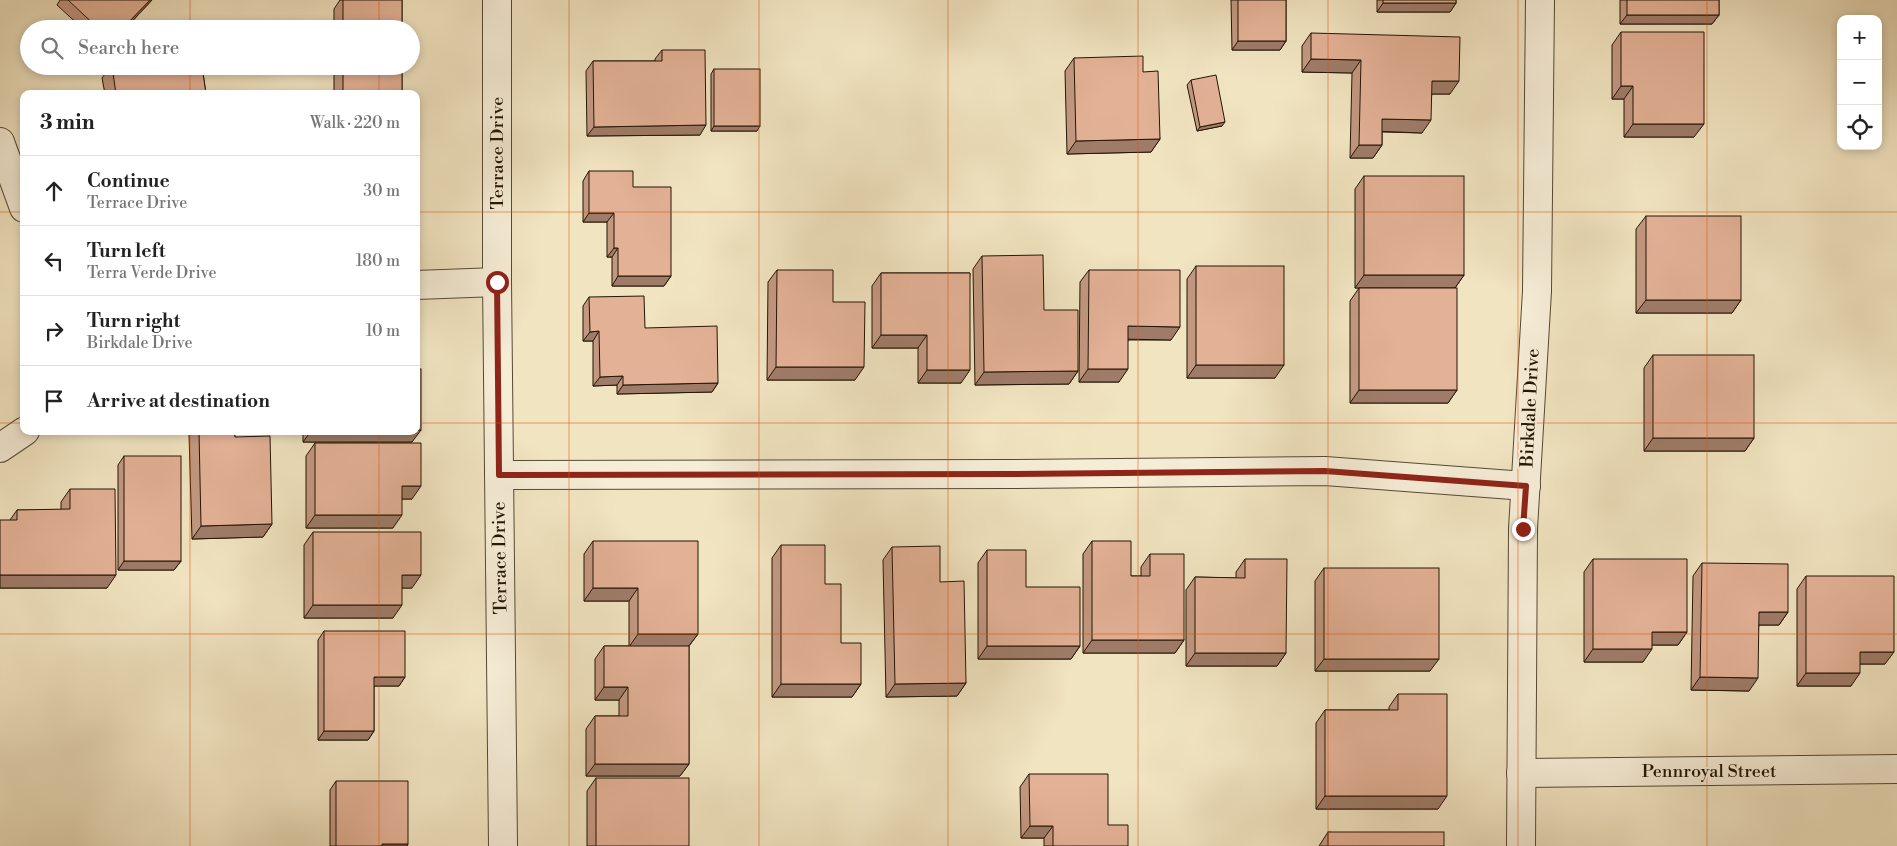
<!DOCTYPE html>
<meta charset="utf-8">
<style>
:root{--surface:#fff;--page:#f2f2f2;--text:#222;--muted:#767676;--line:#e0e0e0}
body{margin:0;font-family:"Libre Bodoni",serif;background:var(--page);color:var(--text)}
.controls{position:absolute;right:15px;top:15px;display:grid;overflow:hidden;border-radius:10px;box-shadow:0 2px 8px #0003}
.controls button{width:45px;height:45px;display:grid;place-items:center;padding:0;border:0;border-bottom:1px solid var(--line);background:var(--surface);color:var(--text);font:25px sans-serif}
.stop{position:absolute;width:15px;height:15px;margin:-11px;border:4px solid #8f2418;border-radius:50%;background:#fff}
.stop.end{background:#8f2418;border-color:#fff;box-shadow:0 1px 5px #0008}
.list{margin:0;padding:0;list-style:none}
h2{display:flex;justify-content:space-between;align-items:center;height:65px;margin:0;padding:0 20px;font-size:21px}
h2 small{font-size:16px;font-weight:400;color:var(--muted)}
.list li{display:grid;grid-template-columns:32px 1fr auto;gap:15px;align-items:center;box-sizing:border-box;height:70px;padding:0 20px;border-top:1px solid var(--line)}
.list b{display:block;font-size:19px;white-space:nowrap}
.list p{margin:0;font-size:16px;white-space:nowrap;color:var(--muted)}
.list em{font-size:16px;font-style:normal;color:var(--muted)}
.icon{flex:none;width:28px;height:28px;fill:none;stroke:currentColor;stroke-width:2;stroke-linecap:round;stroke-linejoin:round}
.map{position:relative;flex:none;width:1897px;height:846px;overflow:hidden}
.search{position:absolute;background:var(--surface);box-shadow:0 2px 8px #0003;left:20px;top:20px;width:400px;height:55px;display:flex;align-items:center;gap:12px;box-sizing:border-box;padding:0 18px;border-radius:28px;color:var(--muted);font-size:19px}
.panel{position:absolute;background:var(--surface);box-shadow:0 2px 8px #0003;left:20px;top:90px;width:400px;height:345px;border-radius:10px}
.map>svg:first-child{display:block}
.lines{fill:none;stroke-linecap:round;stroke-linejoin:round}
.minor-casing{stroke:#564932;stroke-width:30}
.tertiary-casing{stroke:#564932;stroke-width:30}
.minor{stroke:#f6edd7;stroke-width:28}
.tertiary{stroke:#f6edd7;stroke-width:28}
.wall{fill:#c39881;stroke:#231503}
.shaded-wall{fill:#9f7c69;stroke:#231503}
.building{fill:#e3b196;stroke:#231503}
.route{stroke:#8f2418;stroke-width:6}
.grid{fill:none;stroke:#de560c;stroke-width:1;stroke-opacity:0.55}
.labels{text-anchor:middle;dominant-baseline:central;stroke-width:4;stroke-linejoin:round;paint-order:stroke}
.street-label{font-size:18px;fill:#231503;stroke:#f6edd7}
</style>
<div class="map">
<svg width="1897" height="846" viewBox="0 0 1897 846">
<rect width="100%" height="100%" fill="#f1e4c1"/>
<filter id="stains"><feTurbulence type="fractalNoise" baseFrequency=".004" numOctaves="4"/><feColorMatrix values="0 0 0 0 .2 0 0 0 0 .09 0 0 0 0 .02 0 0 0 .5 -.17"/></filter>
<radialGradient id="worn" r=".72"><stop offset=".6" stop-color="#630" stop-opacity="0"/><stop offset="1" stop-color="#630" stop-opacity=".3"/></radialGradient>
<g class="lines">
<g class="minor-casing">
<g id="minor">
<polyline points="0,142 24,208"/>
<polyline points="416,285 497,282"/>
<polyline points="0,448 25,431"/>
<polyline points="499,475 1011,474 1325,471 1526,486"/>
<polyline points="1521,773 1897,769"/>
<polyline points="1521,846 1523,529 1537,291 1540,0"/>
</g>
</g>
<g class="tertiary-casing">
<polyline id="tertiary" points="497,0 497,282 503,846"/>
</g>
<use href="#minor" class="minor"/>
<use href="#tertiary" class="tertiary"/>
</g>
<g class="wall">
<polygon points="60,0 152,0 125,29 83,29 57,5"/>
<polygon points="340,0 402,0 402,29 334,29 334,9"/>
<polygon points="1231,0 1286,0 1286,41 1280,50 1232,50"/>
<polygon points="1377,0 1456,0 1456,3 1450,12 1377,12"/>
<polygon points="1620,0 1719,0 1719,15 1712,24 1620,24"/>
<polygon points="1621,32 1694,137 1624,137 1624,99 1612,99 1612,45"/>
<polygon points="1311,33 1450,94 1432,94 1422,133 1382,132 1382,145 1373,158 1350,158 1352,73 1302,72 1302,46"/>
<polygon points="662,50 700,135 587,136 586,71 593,61 655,61 655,59"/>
<polygon points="1074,58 1143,72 1160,139 1151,152 1067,154 1065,71"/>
<polygon points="111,66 202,66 206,94 105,94 102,78"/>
<rect x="334" y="66" width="68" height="28"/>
<polygon points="714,69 757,131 711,131 711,74"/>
<polygon points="1191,80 1222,126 1197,131 1187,85"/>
<polygon points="589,171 633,187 671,276 664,286 612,286 612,257 607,257 607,222 583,222 583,181"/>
<polygon points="1364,176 1464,275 1455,288 1355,288 1355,189"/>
<polygon points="1646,216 1741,300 1732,313 1636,313 1636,229"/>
<polygon points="982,256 1044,310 1078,371 1069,384 975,385 973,269"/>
<polygon points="1196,266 1275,378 1187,378 1187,279"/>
<polygon points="777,270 833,302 855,380 767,380 768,282"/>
<polygon points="1089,270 1171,340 1128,340 1119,382 1079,382 1080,282"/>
<polygon points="881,273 970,273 961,383 918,383 918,348 872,348 872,286"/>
<polygon points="1359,288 1457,390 1448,403 1350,403 1350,301"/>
<polygon points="589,297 645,328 718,383 712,392 617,394 617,385 593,386 593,341 583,341 583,306"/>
<polygon points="1653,355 1754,438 1745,451 1644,451 1644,368"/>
<polygon points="191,431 234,431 235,437 272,524 263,537 192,539 189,434"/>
<polygon points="303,431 416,431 412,442 303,442"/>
<polygon points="315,443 412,499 402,499 393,528 306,528 306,456"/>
<polygon points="124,456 181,561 174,570 118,570 118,465"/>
<polygon points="70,489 107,588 0,588 10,520 17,510 61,510 61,502"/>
<polygon points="313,532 412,588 402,588 393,618 304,618 304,545"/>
<polygon points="593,541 698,634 689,646 689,764 680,776 586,776 586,729 595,716 619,716 619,700 595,700 595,659 604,646 629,646 629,601 584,601 584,554"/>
<polygon points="1092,541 1131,576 1141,576 1141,567 1150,554 1184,640 1175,653 1083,653 1083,554"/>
<polygon points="781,545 825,584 841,643 861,684 852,697 772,697 772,558"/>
<polygon points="892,547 940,582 966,683 957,696 886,697 883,560"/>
<polygon points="987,550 1026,587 1080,646 1071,659 978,659 978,563"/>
<polygon points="1245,559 1286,653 1277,666 1186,666 1186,590 1195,577 1236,578 1236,572"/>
<polygon points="1593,559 1687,632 1678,645 1652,645 1643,662 1584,662 1584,572"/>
<polygon points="1702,563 1788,612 1779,625 1759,625 1749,691 1691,690 1693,576"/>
<polygon points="1324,568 1430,671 1315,671 1315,581"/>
<polygon points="1806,576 1885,664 1860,664 1851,686 1797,686 1797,589"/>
<polygon points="324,631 405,677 399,686 374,686 374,731 368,740 318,740 318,640"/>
<polygon points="1398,694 1438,809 1316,809 1316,723 1325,710 1389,710 1389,707"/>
<polygon points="1029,774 1108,825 1128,846 1044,846 1044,838 1021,838 1020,787"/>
<polygon points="596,778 689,846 587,846 587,791"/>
<polygon points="336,781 408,844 407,846 330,846 330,790"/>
<polygon points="1328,832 1444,846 1319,846"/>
</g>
<g class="shaded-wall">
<polygon points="150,0 152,0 125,29 122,29"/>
<polygon points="1383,3 1456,3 1450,12 1377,12"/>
<polygon points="1627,15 1719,15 1712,24 1620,24"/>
<polygon points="1238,41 1286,41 1280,50 1232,50"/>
<polygon points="1311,59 1361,60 1352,73 1302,72"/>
<polygon points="1432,81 1459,81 1450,94 1423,94"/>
<polygon points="1621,86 1633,86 1624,99 1612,99"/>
<polygon points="1382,119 1431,120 1422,133 1373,131"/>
<polygon points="1225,122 1222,126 1197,131 1200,127"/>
<polygon points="1633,124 1704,124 1694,137 1624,137"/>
<polygon points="706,125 700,135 587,136 594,127"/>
<polygon points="714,126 760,126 757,131 711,131"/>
<polygon points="1160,139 1151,152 1067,154 1076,141"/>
<polygon points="1359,145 1382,145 1373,158 1350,158"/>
<polygon points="589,213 614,213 607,222 583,222"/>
<polygon points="614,248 618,248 612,257 607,257"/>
<polygon points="1364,275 1464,275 1455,288 1355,288"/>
<polygon points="618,276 671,276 664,286 612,286"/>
<polygon points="1646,300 1741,300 1732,313 1636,313"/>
<polygon points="1128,326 1180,327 1171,340 1119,339"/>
<polygon points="599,331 593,341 583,341 590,332"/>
<polygon points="881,335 927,335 918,348 872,348"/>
<polygon points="1196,365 1284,365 1275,378 1187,378"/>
<polygon points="776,367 864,367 855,380 767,380"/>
<polygon points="1088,369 1128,369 1119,382 1079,382"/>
<polygon points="927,370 970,370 961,383 918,383"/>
<polygon points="1078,371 1069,384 975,385 984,372"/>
<polygon points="623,376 617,385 593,386 600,377"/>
<polygon points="718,383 712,392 617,394 623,385"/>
<polygon points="1359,390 1457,390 1448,403 1350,403"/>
<polygon points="416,430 421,430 412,442 303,442 311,431 416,431"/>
<polygon points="1653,438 1754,438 1745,451 1644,451"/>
<polygon points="402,486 421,486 412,499 393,499"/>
<polygon points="315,515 402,515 393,528 306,528"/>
<polygon points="272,524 263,537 192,539 201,526"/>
<polygon points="124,561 181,561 174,570 118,570"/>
<polygon points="0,575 116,575 107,588 0,588"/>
<polygon points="402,575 421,575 412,588 393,588"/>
<polygon points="593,588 638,588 629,601 584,601"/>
<polygon points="313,605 402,605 393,618 304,618"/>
<polygon points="1759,612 1788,612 1779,625 1750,625"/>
<polygon points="1652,632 1687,632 1678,645 1643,645"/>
<polygon points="638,634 698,634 688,647 629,647"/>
<polygon points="1092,640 1184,640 1175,653 1083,653"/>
<polygon points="987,646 1080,646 1071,659 978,659"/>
<polygon points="1593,649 1652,649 1643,662 1584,662"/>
<polygon points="1860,652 1894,652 1885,664 1851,664"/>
<polygon points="1195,653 1286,653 1277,666 1186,666"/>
<polygon points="1324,659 1439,659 1430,671 1315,671"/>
<polygon points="1806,673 1860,673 1851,686 1797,686"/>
<polygon points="374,677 405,677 399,686 368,686"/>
<polygon points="1700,677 1758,678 1749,691 1691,690"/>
<polygon points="966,683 957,696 886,697 895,684"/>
<polygon points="781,684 861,684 852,697 772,697"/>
<polygon points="604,687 628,687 619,700 595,700"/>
<polygon points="324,731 374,731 368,740 318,740"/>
<polygon points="595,764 689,764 680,776 586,776"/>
<polygon points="1325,796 1447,796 1438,809 1316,809"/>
<polygon points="1030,826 1053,826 1044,838 1021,838"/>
<polygon points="382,844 408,844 407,846 381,846"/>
</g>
<g class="building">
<polygon points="68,0 150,0 122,29 99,29"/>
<rect x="343" y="0" width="59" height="29"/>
<rect x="1238" y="0" width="48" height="41"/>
<rect x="1383" y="0" width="73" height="3"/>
<rect x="1627" y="0" width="92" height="15"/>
<polygon points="1621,32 1704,32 1704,124 1633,124 1633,86 1621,86"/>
<polygon points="1311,33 1460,37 1459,81 1432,81 1431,120 1382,119 1382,145 1359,145 1361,60 1311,59"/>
<polygon points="662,50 705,50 706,125 594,127 593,61 662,61"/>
<polygon points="1143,56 1143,72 1158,71 1160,139 1076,141 1074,58"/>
<polygon points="112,66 202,66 206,94 116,94"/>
<rect x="343" y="66" width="59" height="28"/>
<rect x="714" y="69" width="46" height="57"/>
<polygon points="1216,75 1225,122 1200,127 1191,80"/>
<polygon points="589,171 633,171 633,187 671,187 671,276 618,276 618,248 614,248 614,213 589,213"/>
<rect x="1364" y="176" width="100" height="99"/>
<rect x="1646" y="216" width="95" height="84"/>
<polygon points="1043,255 1044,310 1078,310 1078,371 984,372 982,256"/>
<rect x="1196" y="266" width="88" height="99"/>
<polygon points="777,270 833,270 833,302 865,302 864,367 776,367"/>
<polygon points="1089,270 1180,270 1180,327 1128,326 1128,369 1088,369"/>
<polygon points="881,273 970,273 970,370 927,370 927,335 881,335"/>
<rect x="1359" y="288" width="98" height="102"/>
<polygon points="644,296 645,328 717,326 718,383 623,385 623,376 600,377 599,331 590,332 589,297"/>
<rect x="1653" y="355" width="101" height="83"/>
<rect x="416" y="369" width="5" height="61"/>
<polygon points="199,431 234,431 235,437 270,436 272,524 201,526"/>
<polygon points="315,443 421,443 421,486 402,486 402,515 315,515"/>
<rect x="124" y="456" width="57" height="105"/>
<polygon points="70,489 115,489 116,575 0,575 0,520 17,520 17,510 70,509"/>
<polygon points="313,532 421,532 421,575 402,575 402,605 313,605"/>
<polygon points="593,541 698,541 698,634 638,634 638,588 593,588"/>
<polygon points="1092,541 1131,541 1131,576 1150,576 1150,554 1184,554 1184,640 1092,640"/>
<polygon points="781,545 825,545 825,584 841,584 841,643 861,643 861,684 781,684"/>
<polygon points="940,546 940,582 964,581 966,683 895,684 892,547"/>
<polygon points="987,550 1026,550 1026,587 1080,587 1080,646 987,646"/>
<polygon points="1245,559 1287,559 1286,653 1195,653 1195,577 1245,578"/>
<polygon points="1593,559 1687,559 1687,632 1652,632 1652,649 1593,649"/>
<polygon points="1702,563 1788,564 1788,612 1759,612 1758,678 1700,677"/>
<rect x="1324" y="568" width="115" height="91"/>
<polygon points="1806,576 1894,576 1894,652 1860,652 1860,673 1806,673"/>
<polygon points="324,631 405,631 405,677 374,677 374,731 324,731"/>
<polygon points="604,646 689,646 689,764 595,764 595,716 628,716 628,687 604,687"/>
<polygon points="1398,694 1447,694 1447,796 1325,796 1325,710 1398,710"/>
<polygon points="1029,774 1108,774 1108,825 1128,825 1128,846 1053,846 1053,826 1030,826"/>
<rect x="596" y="778" width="93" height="68"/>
<polygon points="336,781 408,781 408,844 382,844 382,846 336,846"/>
<rect x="1328" y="832" width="116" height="14"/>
</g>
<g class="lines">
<polyline class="route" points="497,282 499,475 1011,474 1325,471 1526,486 1523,529"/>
</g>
<path class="grid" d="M 190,0 L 190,29M 379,0 L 379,29M 569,0 L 569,846M 759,0 L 759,846M 948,0 L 948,846M 1138,0 L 1138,846M 1328,0 L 1328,846M 1518,0 L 1518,846M 1707,0 L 1707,846M 190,66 L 190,94M 379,66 L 379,94M 0,212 L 24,212M 416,212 L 1897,212M 0,423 L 24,423M 416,423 L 1897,423M 190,431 L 190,846M 379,431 L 379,846M 0,634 L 1897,634"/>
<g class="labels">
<g class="street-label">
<text transform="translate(497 153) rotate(-90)">Terrace Drive</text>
<text transform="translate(1530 408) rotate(-87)">Birkdale Drive</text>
<text transform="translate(500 558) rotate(-91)">Terrace Drive</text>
<text x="1709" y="771">Pennroyal Street</text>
</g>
</g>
<rect width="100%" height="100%" filter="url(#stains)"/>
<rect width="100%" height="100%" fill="url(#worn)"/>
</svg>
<div class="controls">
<button>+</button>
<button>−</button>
<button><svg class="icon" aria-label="locate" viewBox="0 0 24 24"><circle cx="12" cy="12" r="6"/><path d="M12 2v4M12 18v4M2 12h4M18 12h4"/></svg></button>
</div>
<div class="stop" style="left:497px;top:282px"></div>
<div class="stop end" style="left:1523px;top:529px"></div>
<div class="search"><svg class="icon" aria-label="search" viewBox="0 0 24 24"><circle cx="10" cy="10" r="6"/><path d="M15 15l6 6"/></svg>Search here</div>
<section class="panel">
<h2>3 min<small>Walk · 220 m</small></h2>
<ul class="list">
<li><svg class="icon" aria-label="ahead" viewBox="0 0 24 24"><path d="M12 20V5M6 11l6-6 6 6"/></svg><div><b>Continue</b><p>Terrace Drive</p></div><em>30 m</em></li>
<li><svg class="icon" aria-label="left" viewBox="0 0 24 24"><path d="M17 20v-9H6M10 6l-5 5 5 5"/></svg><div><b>Turn left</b><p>Terra Verde Drive</p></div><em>180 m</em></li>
<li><svg class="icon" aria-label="right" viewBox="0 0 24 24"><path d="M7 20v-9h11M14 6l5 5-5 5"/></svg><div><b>Turn right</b><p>Birkdale Drive</p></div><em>10 m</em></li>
<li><svg class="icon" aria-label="arrive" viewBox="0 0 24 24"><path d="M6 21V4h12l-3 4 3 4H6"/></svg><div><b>Arrive at destination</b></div></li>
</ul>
</section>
</div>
